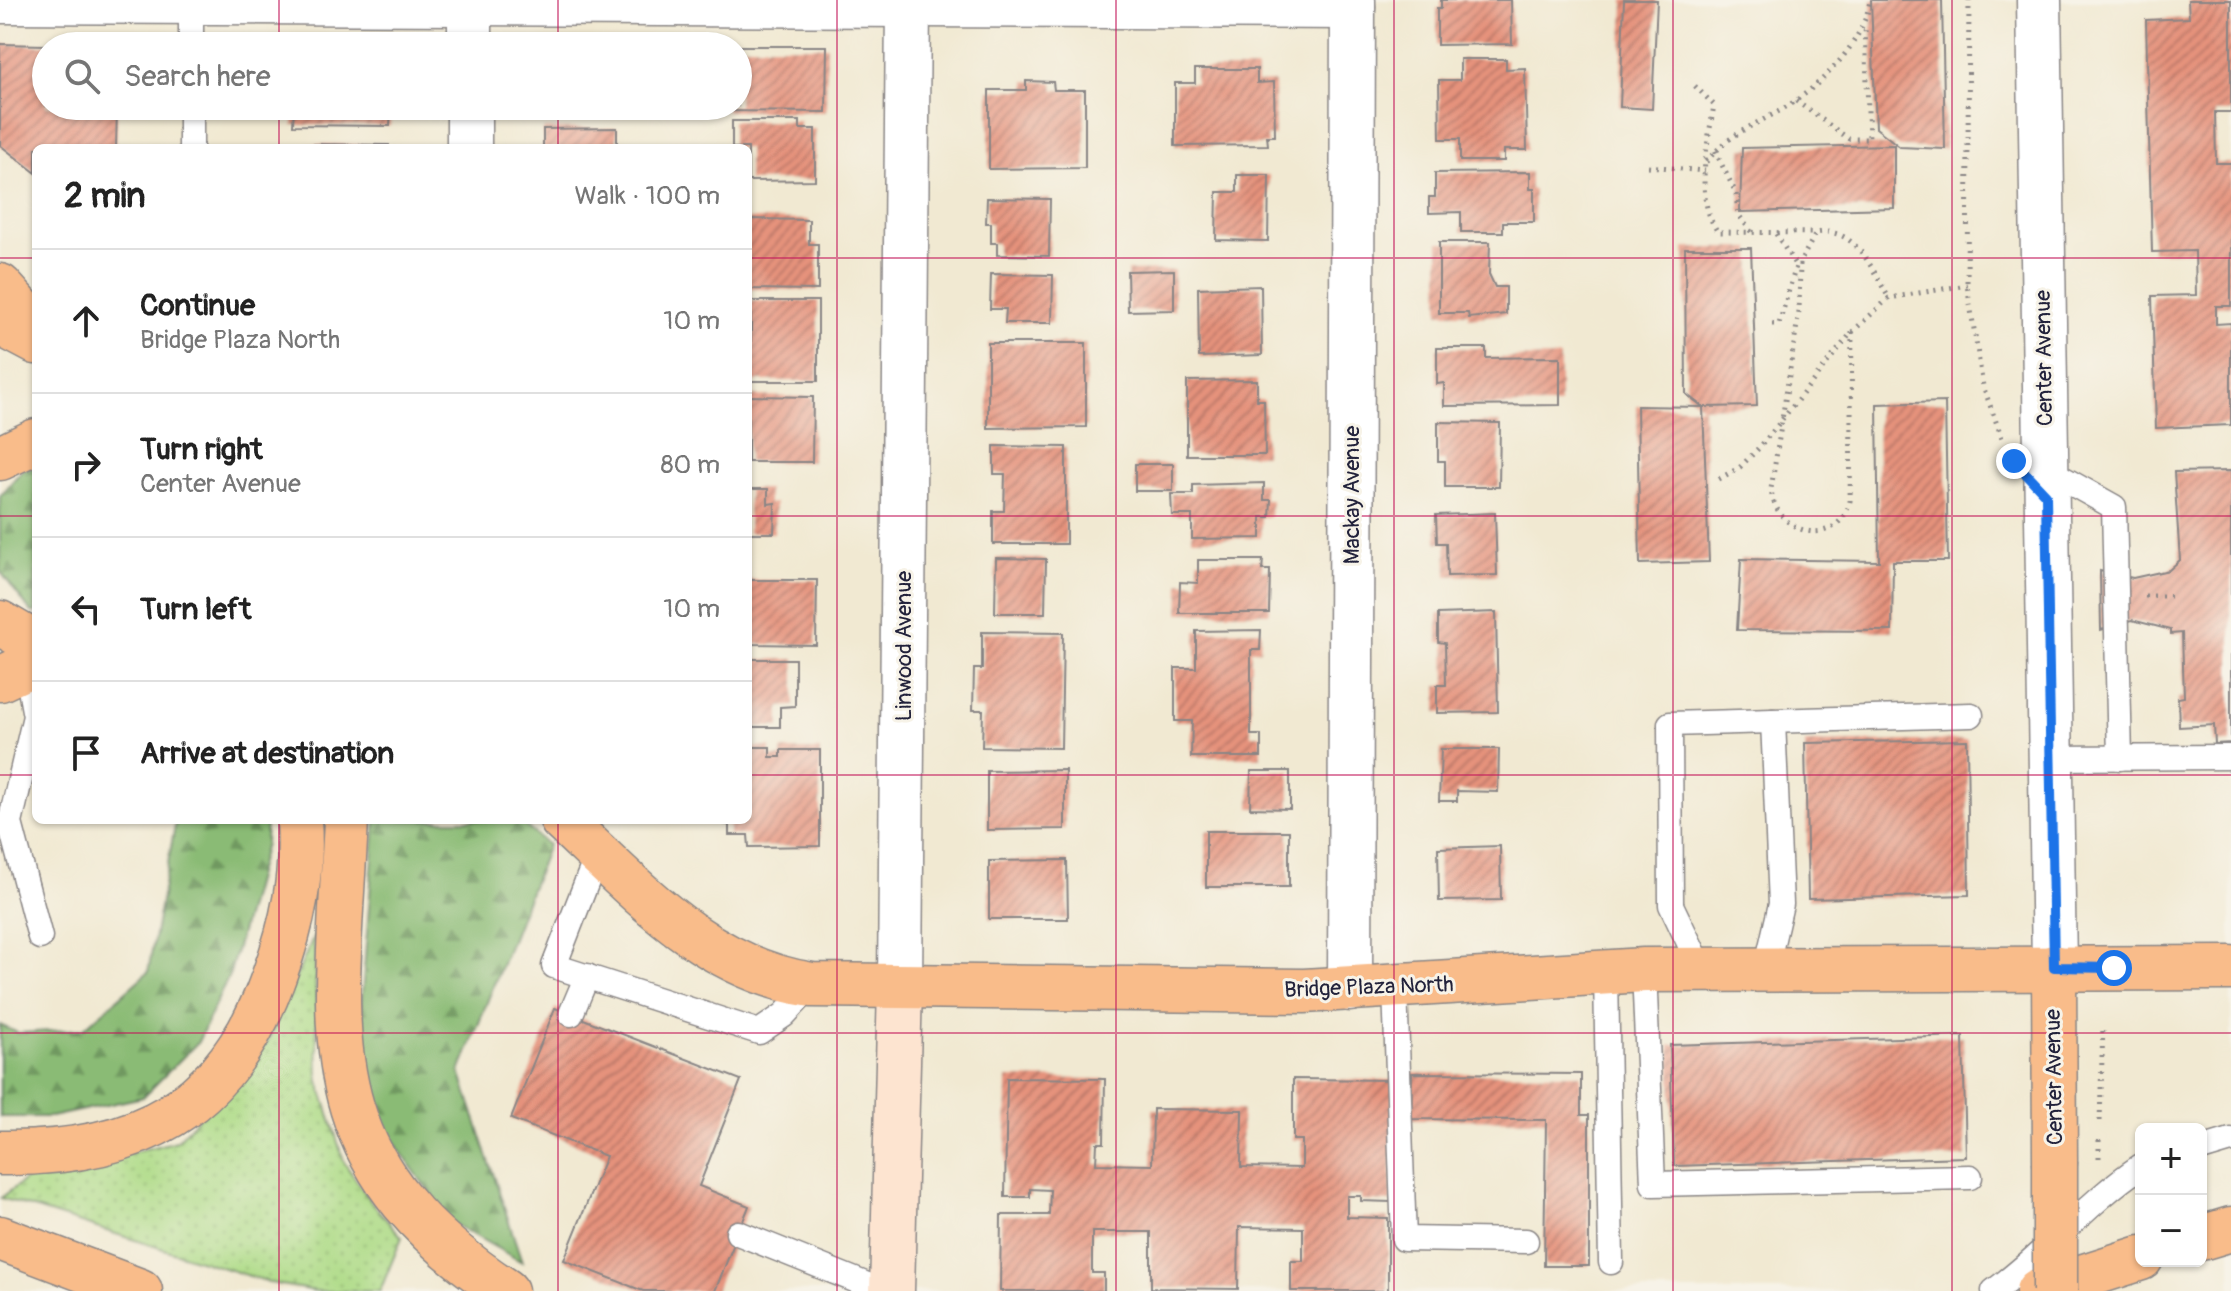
<!DOCTYPE html>
<meta charset="utf-8">
<style>
:root{--surface:#fff;--page:#f2f2f2;--text:#222;--muted:#767676;--line:#e0e0e0}
body{margin:0;font-family:Pangolin,sans-serif;background:var(--page);color:var(--text)}
.controls{position:absolute;right:24px;bottom:24px;display:grid;overflow:hidden;border-radius:12px;box-shadow:0 2px 6px #0004}
.controls button{width:72px;height:72px;display:grid;place-items:center;padding:0;border:0;border-bottom:2px solid var(--line);background:var(--surface);color:var(--text);font:40px sans-serif}
.stop{position:absolute;width:24px;height:24px;margin:-18px;border:6px solid #1a73e8;border-radius:50%;background:#fff}
.stop.end{background:#1a73e8;border-color:#fff;box-shadow:0 2px 8px #0008}
.list{margin:0;padding:0;list-style:none}
h2{display:flex;justify-content:space-between;align-items:center;height:104px;margin:0;padding:0 32px;font-size:34px}
h2 small{font-size:26px;font-weight:400;color:var(--muted)}
.list li{display:grid;grid-template-columns:52px 1fr auto;gap:24px;align-items:center;box-sizing:border-box;height:144px;padding:0 32px;border-top:2px solid var(--line)}
.list b{display:block;font-size:30px;white-space:nowrap}
.list p{margin:0;font-size:26px;white-space:nowrap;color:var(--muted)}
.list em{font-size:26px;font-style:normal;color:var(--muted)}
.icon{flex:none;width:44px;height:44px;fill:none;stroke:currentColor;stroke-width:2;stroke-linecap:round;stroke-linejoin:round}
.map{position:relative;flex:none;width:2231px;height:1291px;overflow:hidden}
.search{position:absolute;background:var(--surface);box-shadow:0 2px 6px #0004;left:32px;top:32px;width:720px;height:88px;display:flex;align-items:center;gap:20px;box-sizing:border-box;padding:0 28px;border-radius:44px;color:var(--muted);font-size:30px}
.panel{position:absolute;background:var(--surface);box-shadow:0 2px 6px #0004;left:32px;top:144px;width:720px;height:680px;border-radius:12px}
.map>svg:first-child{display:block}
.grass{fill:url(#grass-dots);stroke:#687e61;stroke-width:2}
.forest{fill:url(#forest-firs);stroke:#566e58;stroke-width:2}
.building{fill:url(#building-hatch)}
.lines{fill:none;stroke-linecap:round;stroke-linejoin:round}
.service-casing{stroke:#8a8686;stroke-width:27}
.minor-casing{stroke:#8a8686;stroke-width:47}
.tertiary-casing{stroke:#8a8686;stroke-width:47}
.secondary-casing{stroke:#8a8686;stroke-width:47}
.primary-casing{stroke:#8a8686;stroke-width:47}
.trunk-casing{stroke:#8a8686;stroke-width:47}
.motorway-casing{stroke:#8a8686;stroke-width:47}
.path{stroke:#8a8686;stroke-width:5;stroke-dasharray:2 6;stroke-linecap:butt}
.service{stroke:#fff;stroke-width:24}
.minor{stroke:#fff;stroke-width:44}
.tertiary{stroke:#fff;stroke-width:44}
.secondary{stroke:#fde4d0;stroke-width:44}
.primary{stroke:#f9bc8a;stroke-width:44}
.trunk{stroke:#f9bc8a;stroke-width:44}
.motorway{stroke:#f9bc8a;stroke-width:44}
.primary-bridge-casing{stroke:#8a8686;stroke-width:47;stroke-linecap:butt}
.path-bridge{stroke:#8a8686;stroke-width:5;stroke-dasharray:2 6;stroke-linecap:butt}
.primary-bridge{stroke:#f9bc8a;stroke-width:44}
.route{stroke:#1a73e8;stroke-width:10}
.grid{fill:none;stroke:#c2185b;stroke-width:2;stroke-opacity:0.55}
.labels{text-anchor:middle;dominant-baseline:central;stroke-width:6;stroke-linejoin:round;paint-order:stroke}
.street-label{font-size:22px;fill:#22223b;stroke:#f7f3e8}
</style>
<div class="map">
<svg width="2231" height="1291" viewBox="0 0 2231 1291">
<defs>
<pattern id="grass-dots" width="8" height="8" patternUnits="userSpaceOnUse" patternTransform="scale(2)"><rect width="8" height="8" fill="#aedb87"/><path d="M2 2h.1M6 6h.1" fill="none" stroke="#95bc75" stroke-width="1.8" stroke-linecap="round"/></pattern>
<pattern id="forest-firs" width="22" height="20" patternUnits="userSpaceOnUse" patternTransform="scale(2)"><rect width="22" height="20" fill="#8abb74"/><path d="M5 1l3.5 6h-7zM16 11l3.5 6h-7z" fill="#709860"/></pattern>
<pattern id="building-hatch" width="6" height="6" patternUnits="userSpaceOnUse" patternTransform="scale(2)"><rect width="6" height="6" fill="#e5927c"/><path d="M-1 1l2-2M0 6l6-6M5 7l2-2" fill="none" stroke="#b97767"/></pattern>
</defs>
<rect width="100%" height="100%" fill="#f7f3e8"/>
<filter id="ink" filterUnits="userSpaceOnUse"><feTurbulence type="fractalNoise" baseFrequency=".0125" numOctaves="2"/><feDisplacementMap in="SourceGraphic" scale="16" xChannelSelector="R" yChannelSelector="G"/><feConvolveMatrix kernelMatrix="1 2 1 2 8 2 1 2 1" color-interpolation-filters="sRGB"/></filter>
<filter id="wash" filterUnits="userSpaceOnUse"><feTurbulence type="fractalNoise" baseFrequency=".006" numOctaves="4" result="noise"/><feDisplacementMap in="SourceGraphic" scale="32" xChannelSelector="R" yChannelSelector="G"/><feGaussianBlur stdDeviation="1.8" result="paint"/><feColorMatrix in="noise" values="0 0 0 0 0 0 0 0 0 0 0 0 0 0 0 0 0 1.4 0 .05"/><feComposite in="paint" operator="in"/></filter>
<g filter="url(#wash)">
<rect width="100%" height="100%" fill="#f1e9d2"/>
<polygon class="grass" points="314,936 318,1078 344,1162 370,1201 402,1237 380,1291 316,1291 275,1284 1,1198 26,1179 177,1141 267,1043"/>
<g class="forest">
<polygon points="36,466 36,612 31,612 0,571 0,496 23,469"/>
<polygon points="176,820 266,820 265,844 230,973 198,1042 143,1097 51,1117 0,1117 0,1025 18,1033 83,1029 148,972"/>
<polygon points="376,820 518,820 548,845 460,1072 522,1262 450,1222 375,1115 361,1007"/>
</g>
<g id="blocks">
<g class="building">
<polygon points="1441,0 1511,0 1512,44 1437,45 1437,8 1441,8"/>
<polygon points="1624,0 1657,0 1652,109 1620,107"/>
<polygon points="1871,0 1942,0 1945,149 1900,147 1876,128"/>
<polygon points="2188,0 2231,0 2231,112 2215,112 2216,163 2231,163 2231,306 2216,306 2216,324 2231,323 2231,425 2156,428 2152,296 2196,295 2195,251 2152,252 2146,20 2189,18"/>
<polygon points="0,44 46,45 46,106 117,106 116,148 36,148 36,173 0,145"/>
<polygon points="738,46 827,46 826,112 726,111 726,106 738,106"/>
<polygon points="1460,59 1506,59 1506,69 1525,68 1527,150 1504,150 1504,161 1460,161 1460,139 1440,139 1439,80 1460,80"/>
<polygon points="1195,69 1257,69 1257,83 1274,82 1275,136 1267,136 1268,145 1175,146 1175,83 1195,83"/>
<polygon points="1026,81 1053,82 1054,90 1085,90 1085,168 989,169 989,90 1026,90"/>
<polygon points="294,106 391,106 390,126 293,125"/>
<polygon points="543,106 626,106 626,110 543,109"/>
<polygon points="732,121 800,121 800,129 815,129 815,180 748,181 748,148 732,148"/>
<polygon points="617,128 617,148 543,148 543,129"/>
<polygon points="304,144 389,145 389,148 304,148"/>
<polygon points="1894,145 1894,208 1740,212 1742,148"/>
<polygon points="1530,172 1530,189 1534,189 1534,222 1503,222 1503,232 1461,232 1461,212 1429,213 1429,197 1435,197 1435,173"/>
<polygon points="1237,175 1269,175 1268,241 1216,240 1217,192 1237,192"/>
<polygon points="987,198 1050,199 1049,256 997,255 997,243 991,243 991,223 986,223"/>
<polygon points="748,219 809,220 809,244 818,244 818,290 748,289"/>
<polygon points="1439,242 1490,242 1489,274 1495,287 1506,287 1506,314 1469,318 1468,313 1439,313"/>
<polygon points="1685,248 1751,248 1757,406 1703,407 1686,394"/>
<polygon points="1174,270 1174,310 1128,311 1127,271"/>
<polygon points="991,274 1053,275 1052,323 1005,323 1006,309 990,309"/>
<polygon points="1261,286 1262,355 1199,357 1198,288"/>
<rect x="751" y="301" width="67" height="80"/>
<polygon points="988,343 1086,343 1086,427 988,428"/>
<polygon points="1437,348 1486,348 1486,358 1560,357 1560,405 1444,406 1444,383 1437,384"/>
<polygon points="1257,380 1257,400 1264,400 1265,455 1187,455 1187,381"/>
<polygon points="748,396 813,397 812,462 748,462"/>
<polygon points="1945,402 1948,561 1893,561 1892,631 1737,630 1741,559 1879,561 1877,404"/>
<polygon points="1637,406 1703,407 1709,562 1640,564"/>
<polygon points="1438,422 1500,423 1499,487 1445,487 1445,461 1438,461"/>
<polygon points="994,446 1066,447 1066,544 993,544 993,511 1004,511 1005,474 994,474"/>
<rect x="1135" y="464" width="38" height="27"/>
<polygon points="2231,471 2231,743 2215,744 2214,725 2179,727 2178,698 2184,697 2182,633 2171,634 2171,630 2132,620 2101,630 2100,571 2133,578 2169,570 2180,560 2174,472"/>
<polygon points="1264,483 1264,500 1271,500 1270,517 1261,517 1261,538 1192,539 1192,515 1172,515 1171,494 1193,494 1193,485"/>
<polygon points="748,489 768,489 768,504 775,503 774,533 748,533"/>
<polygon points="1495,513 1497,575 1447,576 1446,543 1437,543 1436,515"/>
<polygon points="996,558 1046,559 1045,613 995,613"/>
<polygon points="1198,560 1263,560 1262,570 1270,570 1269,613 1179,613 1180,582 1198,583"/>
<polygon points="748,580 817,580 816,645 748,644"/>
<polygon points="1496,612 1498,712 1437,713 1437,685 1446,685 1445,643 1438,642 1438,614"/>
<polygon points="1261,630 1260,650 1251,650 1251,735 1261,735 1261,757 1191,757 1192,721 1175,721 1175,668 1196,668 1196,631"/>
<polygon points="982,632 1063,633 1061,748 982,747 983,710 973,710 974,669 982,669"/>
<polygon points="748,659 795,659 795,706 780,707 780,727 748,727"/>
<polygon points="1967,740 1969,895 1808,899 1805,743"/>
<polygon points="748,747 770,747 770,757 781,757 781,750 820,750 820,846 749,847 748,835 729,835 729,825 723,824 723,820 748,820"/>
<polygon points="1441,749 1499,749 1498,792 1457,791 1457,801 1439,801"/>
<polygon points="1065,770 1065,829 987,830 987,771"/>
<polygon points="1251,771 1290,771 1290,809 1250,808"/>
<rect x="1206" y="831" width="83" height="56"/>
<polygon points="1500,846 1501,900 1439,901 1438,848"/>
<polygon points="1067,860 1068,919 989,919 989,861"/>
<polygon points="555,1008 741,1080 699,1186 749,1206 715,1291 643,1291 564,1260 606,1156 511,1119"/>
<polygon points="1963,1036 1966,1157 1674,1166 1670,1045"/>
<polygon points="1412,1073 1581,1074 1581,1115 1589,1115 1589,1266 1544,1266 1546,1120 1411,1119"/>
<polygon points="1007,1078 1105,1079 1104,1143 1097,1143 1096,1164 1152,1165 1153,1109 1242,1110 1241,1167 1302,1168 1302,1140 1293,1140 1293,1079 1393,1080 1391,1202 1361,1201 1361,1196 1347,1196 1347,1217 1388,1218 1388,1291 1291,1291 1291,1261 1303,1261 1303,1228 1239,1227 1238,1289 1151,1288 1151,1232 1092,1232 1092,1273 1104,1273 1104,1291 1000,1291 1001,1215 1049,1215 1050,1190 1030,1189 1030,1197 1005,1197"/>
</g>
</g>
</g>
<g filter="url(#ink)">
<use href="#blocks" fill-opacity="0" stroke="#8a8686" stroke-width="2"/>
<g class="lines">
<g class="service-casing">
<g id="service">
<polyline points="191,1 191,46"/>
<polyline points="191,106 191,148"/>
<polyline points="2046,469 2114,507 2120,758"/>
<polyline points="26,667 35,716 10,823 40,937"/>
<polyline points="2050,758 2231,757"/>
<polyline points="598,853 554,966 759,1032 784,1015 812,985"/>
<polyline points="1766,969 1781,904 1773,721"/>
<polyline points="1644,970 1653,1184 1970,1177"/>
<polyline points="1702,970 1671,905 1670,724 1971,715"/>
<polyline points="1606,973 1611,1262"/>
<polyline points="1395,988 1404,1239 1526,1241"/>
<polyline points="571,1014 587,976"/>
<polyline points="2201,1149 2231,1140"/>
<polyline points="738,1233 882,1291"/>
<path d="M 1994,1291 C 2047,1253 2087,1202 2141,1166"/>
</g>
</g>
<g class="minor-casing">
<g id="minor">
<polyline points="0,1 1353,7"/>
<polyline points="470,46 470,0"/>
<polyline points="469,148 469,106"/>
<polyline points="1350,989 1353,0"/>
</g>
</g>
<g class="tertiary-casing">
<g id="tertiary">
<polyline points="2039,0 2054,967"/>
<polyline points="900,987 908,0"/>
</g>
</g>
<g class="secondary-casing">
<polyline id="secondary" points="892,1291 900,987"/>
</g>
<g class="primary-casing">
<g id="primary">
<polyline points="0,323 36,342"/>
<path d="M 562,820 C 637,890 706,969 812,985 L 1304,991 L 1644,970 L 2231,968"/>
<polyline points="2054,967 2055,1162"/>
</g>
</g>
<g class="trunk-casing">
<polyline id="trunk" points="0,286 36,326"/>
</g>
<g class="motorway-casing">
<g id="motorway">
<polyline points="0,458 36,441"/>
<polyline points="0,623 36,644"/>
<polyline points="0,679 36,662"/>
<path d="M 346,820 C 336,1033 304,1158 506,1291"/>
<path d="M 0,1153 C 137,1155 227,1110 274,976 C 293,924 303,876 299,820"/>
<polyline points="0,1238 140,1291"/>
<polyline points="2201,1238 2231,1229"/>
<polyline points="2038,1291 2141,1258"/>
</g>
</g>
<g class="path">
<polyline points="1969,0 1967,285 1983,386 2002,438"/>
<path d="M 1695,86 L 1714,105 C 1708,144 1693,197 1718,232 L 1815,233"/>
<polyline points="1796,101 1849,139 1869,139 1865,26"/>
<polyline points="1715,151 1736,193 1738,214 1752,233"/>
<path d="M 1706,162 C 1736,126 1763,124 1798,99 C 1829,77 1865,38 1870,0"/>
<polyline points="1648,166 1705,171"/>
<polyline points="1776,234 1796,266"/>
<polyline points="1772,324 1779,324 1796,266"/>
<path d="M 1852,332 L 1850,501 C 1838,551 1775,535 1771,489 L 1799,312 L 1800,262 L 1816,233 C 1856,225 1872,270 1889,298"/>
<polyline points="1719,479 1740,467 1760,447 1852,332 1889,298 1967,285"/>
<polyline points="2145,596 2170,596"/>
<polyline points="2100,1121 2103,1026"/>
</g>
<use href="#service" class="service"/>
<use href="#minor" class="minor"/>
<use href="#tertiary" class="tertiary"/>
<use href="#secondary" class="secondary"/>
<use href="#primary" class="primary"/>
<use href="#trunk" class="trunk"/>
<use href="#motorway" class="motorway"/>
<g class="primary-bridge-casing">
<polyline id="primary-bridge" points="2055,1291 2055,1162"/>
</g>
<polyline class="path-bridge" points="2099,1158 2099,1135"/>
<use href="#primary-bridge" class="primary-bridge"/>
</g>
</g>
<g class="lines" filter="url(#ink)">
<polyline class="route" points="2014,461 2046,495 2054,967 2114,968"/>
</g>
<path class="grid" d="M 279,0 L 279,46M 558,0 L 558,46M 837,0 L 837,1291M 1116,0 L 1116,1291M 1394,0 L 1394,1291M 1673,0 L 1673,1291M 1952,0 L 1952,1291M 279,106 L 279,148M 558,106 L 558,148M 0,258 L 36,258M 748,258 L 2231,258M 0,516 L 36,516M 748,516 L 2231,516M 0,775 L 36,775M 748,775 L 2231,775M 279,820 L 279,1291M 558,820 L 558,1291M 0,1033 L 2231,1033"/>
<g class="labels">
<g class="street-label">
<text transform="translate(2044 358) rotate(-91)">Center Avenue</text>
<text transform="translate(1352 495) rotate(-90)">Mackay Avenue</text>
<text transform="translate(904 646) rotate(-90)">Linwood Avenue</text>
<text transform="translate(1369 987) rotate(-2)">Bridge Plaza North</text>
<text transform="translate(2054 1077) rotate(-91)">Center Avenue</text>
</g>
</g>
</svg>
<div class="controls">
<button>+</button>
<button>−</button>
</div>
<div class="stop" style="left:2114px;top:968px"></div>
<div class="stop end" style="left:2014px;top:461px"></div>
<div class="search"><svg class="icon" aria-label="search" viewBox="0 0 24 24"><circle cx="10" cy="10" r="6"/><path d="M15 15l6 6"/></svg>Search here</div>
<section class="panel">
<h2>2 min<small>Walk · 100 m</small></h2>
<ul class="list">
<li><svg class="icon" aria-label="ahead" viewBox="0 0 24 24"><path d="M12 20V5M6 11l6-6 6 6"/></svg><div><b>Continue</b><p>Bridge Plaza North</p></div><em>10 m</em></li>
<li><svg class="icon" aria-label="right" viewBox="0 0 24 24"><path d="M7 20v-9h11M14 6l5 5-5 5"/></svg><div><b>Turn right</b><p>Center Avenue</p></div><em>80 m</em></li>
<li><svg class="icon" aria-label="left" viewBox="0 0 24 24"><path d="M17 20v-9H6M10 6l-5 5 5 5"/></svg><div><b>Turn left</b></div><em>10 m</em></li>
<li><svg class="icon" aria-label="arrive" viewBox="0 0 24 24"><path d="M6 21V4h12l-3 4 3 4H6"/></svg><div><b>Arrive at destination</b></div></li>
</ul>
</section>
</div>
